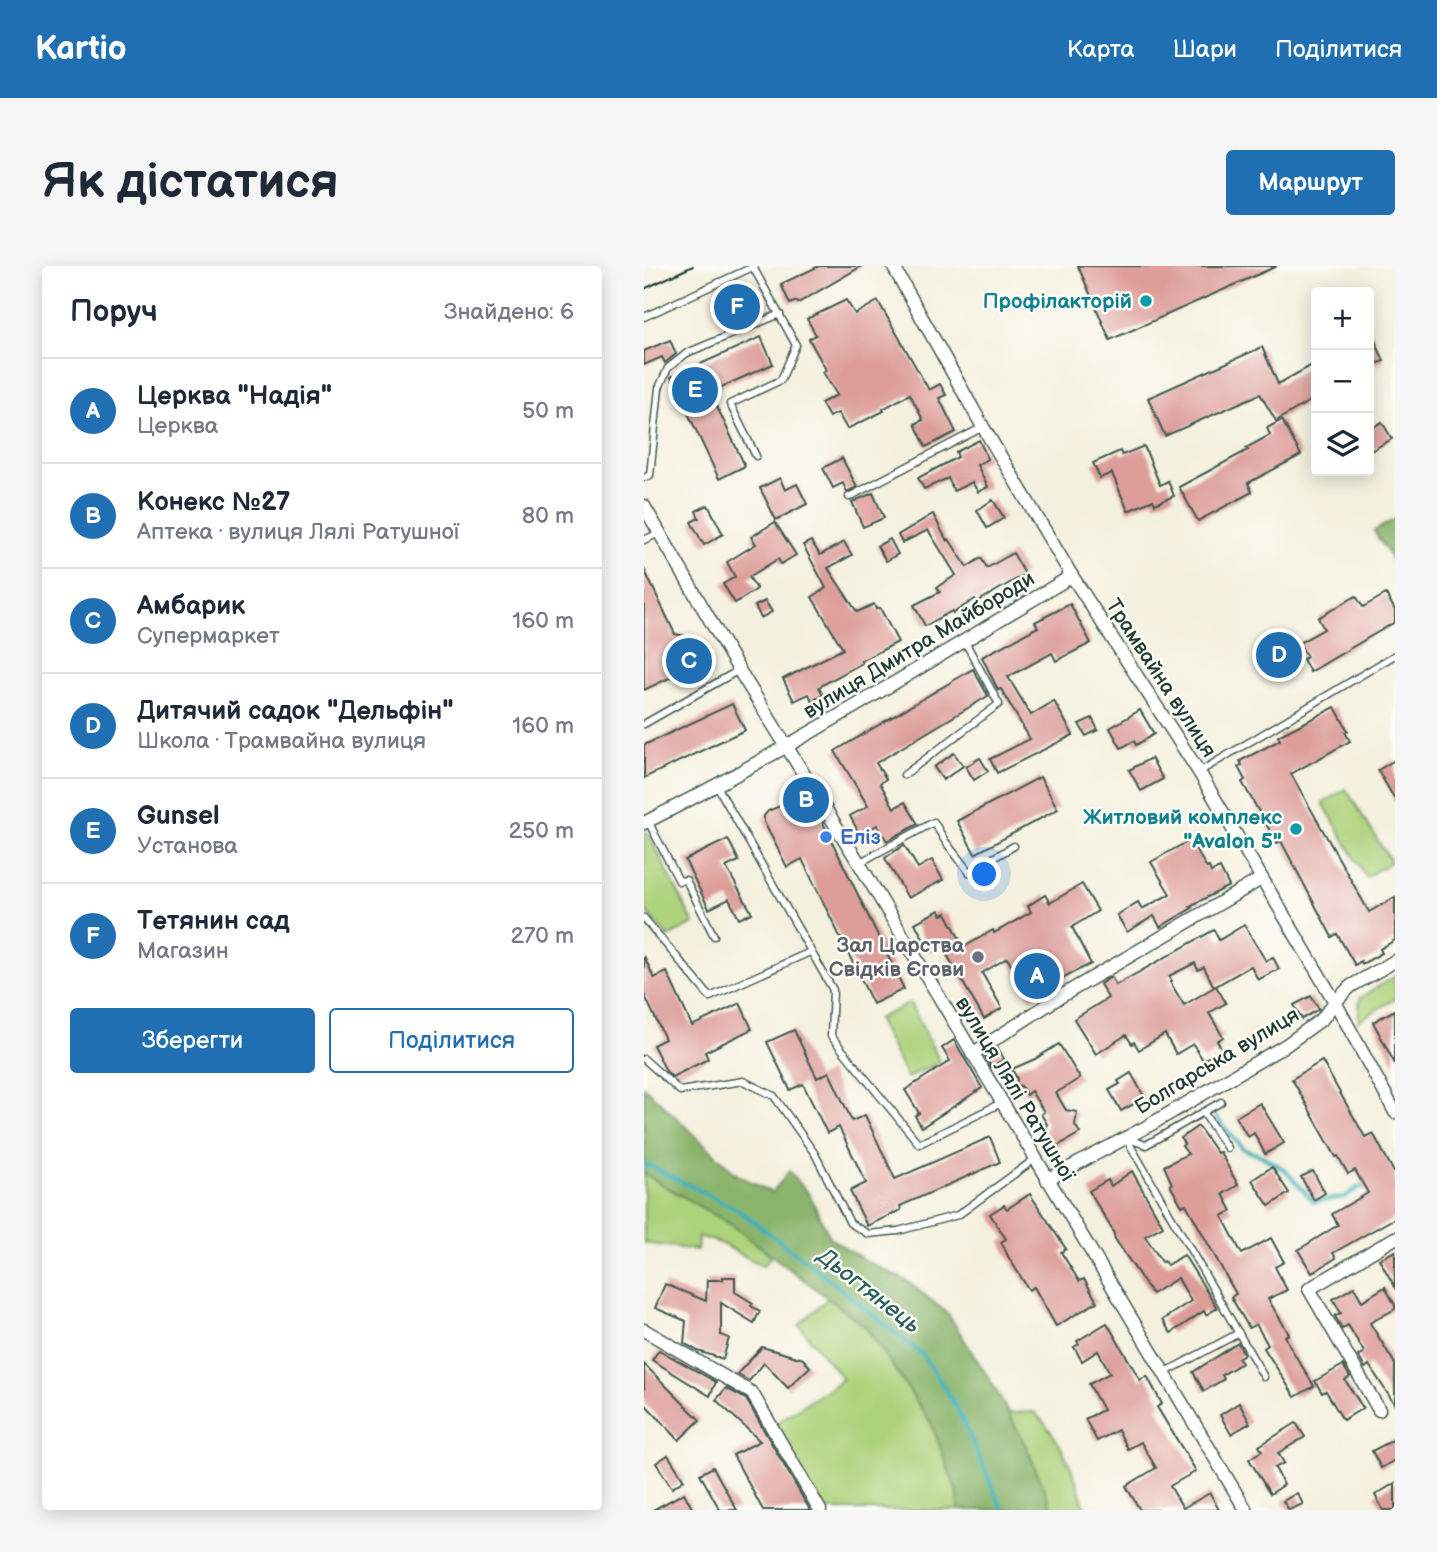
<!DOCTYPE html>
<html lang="uk">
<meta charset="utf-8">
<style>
:root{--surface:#fff;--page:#f6f6f7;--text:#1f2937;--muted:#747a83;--line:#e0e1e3;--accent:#1f6fb2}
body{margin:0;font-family:"Balsamiq Sans",sans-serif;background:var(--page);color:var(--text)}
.controls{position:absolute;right:21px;top:21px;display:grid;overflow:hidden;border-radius:7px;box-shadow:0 4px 18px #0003}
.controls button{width:63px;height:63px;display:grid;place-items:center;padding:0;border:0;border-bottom:2px solid var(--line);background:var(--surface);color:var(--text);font:35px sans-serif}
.you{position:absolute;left:341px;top:609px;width:24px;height:24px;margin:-18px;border:5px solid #fff;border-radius:50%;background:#1a73e8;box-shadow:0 0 0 10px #1a73e833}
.badge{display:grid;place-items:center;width:46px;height:46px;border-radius:50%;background:var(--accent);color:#fff;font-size:23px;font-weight:700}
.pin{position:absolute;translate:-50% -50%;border:4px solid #fff;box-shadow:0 2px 7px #0006}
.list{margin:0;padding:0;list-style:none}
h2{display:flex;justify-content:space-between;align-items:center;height:91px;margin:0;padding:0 28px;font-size:30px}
h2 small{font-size:23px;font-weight:400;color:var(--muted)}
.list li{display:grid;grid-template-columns:46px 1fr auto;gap:21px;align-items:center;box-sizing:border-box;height:105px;padding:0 28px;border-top:2px solid var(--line)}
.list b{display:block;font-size:26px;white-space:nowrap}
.list p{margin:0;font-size:23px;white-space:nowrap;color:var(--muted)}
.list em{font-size:23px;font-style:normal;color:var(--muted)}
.actions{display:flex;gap:14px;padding:21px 28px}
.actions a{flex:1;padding:16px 0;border:2px solid var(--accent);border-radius:7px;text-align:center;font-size:24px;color:var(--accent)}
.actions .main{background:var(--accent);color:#fff}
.icon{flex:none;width:38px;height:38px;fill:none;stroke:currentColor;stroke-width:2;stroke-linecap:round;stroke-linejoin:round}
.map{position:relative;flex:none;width:751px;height:1244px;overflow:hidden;border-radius:7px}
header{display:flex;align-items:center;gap:42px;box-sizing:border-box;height:98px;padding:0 35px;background:var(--accent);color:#fff}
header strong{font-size:33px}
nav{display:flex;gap:38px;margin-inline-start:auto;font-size:24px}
.intro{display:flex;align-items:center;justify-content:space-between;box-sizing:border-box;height:168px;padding:0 42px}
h1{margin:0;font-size:49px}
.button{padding:18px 32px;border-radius:7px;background:var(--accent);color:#fff;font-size:24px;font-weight:700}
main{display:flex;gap:42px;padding:0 42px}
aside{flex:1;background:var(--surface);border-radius:7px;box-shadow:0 4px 18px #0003}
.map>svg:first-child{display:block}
.green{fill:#add27c;stroke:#668858;stroke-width:2}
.forest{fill:#8ab46c;stroke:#547850;stroke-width:2}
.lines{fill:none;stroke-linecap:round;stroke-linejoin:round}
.stream{stroke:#41b2b9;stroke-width:4.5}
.building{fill:#dd9d99}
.service-casing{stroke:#3f584e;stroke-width:9}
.minor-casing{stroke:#3f584e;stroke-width:15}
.service{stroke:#fff;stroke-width:6}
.minor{stroke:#fff;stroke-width:12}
.tram{stroke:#1f3d34;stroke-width:2}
.culture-dot{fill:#0f9aa8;stroke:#fdfcf7;stroke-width:2.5}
.shop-dot{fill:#3f7fe0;stroke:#fdfcf7;stroke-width:2.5}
.worship-dot{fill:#6b7280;stroke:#fdfcf7;stroke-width:2.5}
.labels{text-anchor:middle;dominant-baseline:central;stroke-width:5;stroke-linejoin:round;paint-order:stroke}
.culture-label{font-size:21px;font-weight:bold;fill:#0d838f;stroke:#fdfcf7;text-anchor:end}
.street-label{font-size:21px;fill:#1f3d34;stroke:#fdfcf7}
.shop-label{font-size:21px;font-weight:bold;fill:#366cbe;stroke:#fdfcf7;text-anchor:start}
.worship-label{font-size:21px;font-weight:bold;fill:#5b616d;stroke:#fdfcf7;text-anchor:end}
.water-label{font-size:23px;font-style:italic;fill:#29605c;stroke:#fdfcf7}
</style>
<header>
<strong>Kartio</strong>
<nav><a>Карта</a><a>Шари</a><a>Поділитися</a></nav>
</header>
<div class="intro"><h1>Як дістатися</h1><a class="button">Маршрут</a></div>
<main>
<aside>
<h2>Поруч<small>Знайдено: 6</small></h2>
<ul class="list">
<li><span class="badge">A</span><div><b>Церква &quot;Надія&quot;</b><p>Церква</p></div><em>50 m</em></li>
<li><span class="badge">B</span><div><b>Конекс №27</b><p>Аптека · вулиця Лялі Ратушної</p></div><em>80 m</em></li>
<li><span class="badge">C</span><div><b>Амбарик</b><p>Супермаркет</p></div><em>160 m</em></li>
<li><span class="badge">D</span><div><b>Дитячий садок &quot;Дельфін&quot;</b><p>Школа · Трамвайна вулиця</p></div><em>160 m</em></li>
<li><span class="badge">E</span><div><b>Gunsel</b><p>Установа</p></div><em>250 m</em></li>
<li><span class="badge">F</span><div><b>Тетянин сад</b><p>Магазин</p></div><em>270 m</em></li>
</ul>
<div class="actions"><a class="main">Зберегти</a><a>Поділитися</a></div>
</aside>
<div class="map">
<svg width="751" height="1244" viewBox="0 0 751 1244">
<rect width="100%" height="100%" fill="#fdfcf7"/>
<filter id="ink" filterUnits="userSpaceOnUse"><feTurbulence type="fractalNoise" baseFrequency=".0143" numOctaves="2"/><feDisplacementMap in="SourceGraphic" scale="14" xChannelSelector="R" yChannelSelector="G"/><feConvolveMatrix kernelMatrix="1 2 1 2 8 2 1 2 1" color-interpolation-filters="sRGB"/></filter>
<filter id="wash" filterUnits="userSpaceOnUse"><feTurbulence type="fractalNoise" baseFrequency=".00686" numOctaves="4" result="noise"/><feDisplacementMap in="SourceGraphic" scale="28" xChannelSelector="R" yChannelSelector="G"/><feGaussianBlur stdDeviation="1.57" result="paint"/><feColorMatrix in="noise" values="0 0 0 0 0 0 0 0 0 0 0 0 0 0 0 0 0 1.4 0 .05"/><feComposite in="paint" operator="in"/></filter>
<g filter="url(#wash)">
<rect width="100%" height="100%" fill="#f4f0de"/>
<g class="green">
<polygon points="702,523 747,596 722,611 679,537"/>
<polygon points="3,565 50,658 24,671 0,643 0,567"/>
<polygon points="751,710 751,733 714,755 716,732"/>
<polygon points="266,737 296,796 263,812 233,753"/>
<polygon points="0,908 86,958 128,989 119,1000 76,977 54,970 53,984 0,977"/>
<path d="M 184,1032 L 222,1061 L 287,1157 L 363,1147 L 390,1146 C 416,1170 433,1210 441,1244 L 169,1244 L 124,1162 L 199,1113 L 155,1059 Z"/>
</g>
<g class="forest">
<polygon points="751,253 751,299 730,265"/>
<polygon points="0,821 92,908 128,927 145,905 165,928 186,972 222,995 263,1015 304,1048 349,1119 382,1180 409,1244 315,1244 314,1229 287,1157 222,1061 86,958 0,908"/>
</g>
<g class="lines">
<g class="stream">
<polyline points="572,851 599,883 618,890 641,904 670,936 701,931 715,921 726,921"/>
<polyline points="0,900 4,899 93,943 170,1001 280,1090 314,1144 359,1244"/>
</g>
</g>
<g id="blocks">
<g class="building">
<polygon points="175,0 218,0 154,37 153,35 146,38 137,18"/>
<polygon points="434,0 633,0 466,74"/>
<polygon points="97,23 111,45 91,58 76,36"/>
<polygon points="202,34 211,48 234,35 285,124 296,118 302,129 295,132 312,166 282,181 271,158 279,154 266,128 239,143 240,145 203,163 194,147 185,151 177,137 193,129 179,106 182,104 165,73 172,69 163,53"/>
<polygon points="725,61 740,95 725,101"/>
<polygon points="117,71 129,98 66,126 101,200 75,213 27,111"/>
<polygon points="26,74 32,88 21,97 18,91 0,99 0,85"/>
<polygon points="618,81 634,118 672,97 672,120 668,122 672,131 632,155 616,128 521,170 504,132"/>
<polygon points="638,154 657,189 604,217 608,226 554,255 535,221 604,184 602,182 626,169 623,162"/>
<polygon points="738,156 748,173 725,186 725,164"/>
<polygon points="335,174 344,193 333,199 344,221 334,226 328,216 310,225 304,212 280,223 274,212 314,191 312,186"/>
<polygon points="500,180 516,219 524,215 530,230 511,238 509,234 484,245 468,207 456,212 449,197 476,185 478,189"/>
<polygon points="198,192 213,221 203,226 199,217 189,222 179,202"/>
<polygon points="136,212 141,224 153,218 163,238 132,254 116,222"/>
<polygon points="229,227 240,252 219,261 208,236"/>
<polygon points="349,234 360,252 343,262 333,244"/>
<polygon points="64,239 79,268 60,279 47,256 55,252 52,245"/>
<polygon points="289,248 303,275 305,273 323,301 337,292 343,302 369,287 381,308 333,336 331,333 309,347 308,345 281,360 270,339 296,326 293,321 312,309 284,264 258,277 254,269"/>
<polygon points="131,256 152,289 137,298 134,293 105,311 113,323 91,337 79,318 91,311 83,296 112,278 107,271"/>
<polygon points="246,273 254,288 242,295 233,280"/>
<polygon points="167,275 176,289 200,276 208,289 184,302 213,346 230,338 232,343 236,342 254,376 217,395 218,397 175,421 179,429 168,435 165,428 150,435 139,413 199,383 168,331 182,322 159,279"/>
<polygon points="0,303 31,368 41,370 55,398 0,424"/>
<polygon points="742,328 751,344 751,356 666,406 659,393 663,391 655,377 680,363 674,352 712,330 719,341"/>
<polygon points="121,335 128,346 117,352 111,340"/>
<polygon points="426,338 447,377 412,395 408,387 364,411 387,449 410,435 429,469 353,507 346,493 386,473 357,423 354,424 338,391 394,361 391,356"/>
<polygon points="329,403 344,430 232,497 242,513 236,517 250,542 261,536 274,558 243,575 233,559 216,569 206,550 224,540 191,485"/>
<polygon points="88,438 101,464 0,512 0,479"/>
<polygon points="691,441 704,465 701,466 706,475 647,508 725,646 751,631 751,674 736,683 738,687 718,698 717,695 711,699 693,668 688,671 637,575 633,577 598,516 601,514 594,501 598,499 596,495 636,474 634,470"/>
<polygon points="496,444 510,468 492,479 490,475 477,482 466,462"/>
<polygon points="448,452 454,464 442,470 435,458"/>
<polygon points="310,487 319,500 299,514 290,501"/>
<polygon points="336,492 344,505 330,514 322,501"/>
<polygon points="507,492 519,513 497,525 485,504"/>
<polygon points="751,494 751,534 734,504"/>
<polygon points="396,511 414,543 331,588 313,555"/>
<polygon points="162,529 177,553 260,723 229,738 158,593 143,601 120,556 120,550 124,545"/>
<polygon points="84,573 95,595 82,601 108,647 95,653 85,633 65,643 41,594"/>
<polygon points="546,574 563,602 565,601 567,606 576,602 585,620 546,640 548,642 516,661 510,650 483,666 473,649 494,636 498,643 526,628 507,596"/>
<polygon points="260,579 274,602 288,594 299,614 264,632 241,592"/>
<polygon points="438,618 454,645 428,661 447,698 424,709 387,732 363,692 338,707 358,742 340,753 298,680 286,686 271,657 295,644 298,649 302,647 320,681 349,664 350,667 387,646 384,640 401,629 406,637"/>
<polygon points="600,659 622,695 629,691 635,703 614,714 607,700 570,721 560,701 554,704 551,697 525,710 528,715 526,716 540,739 572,720 582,737 565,747 579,771 573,775 578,783 559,794 549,778 532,788 521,768 495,784 490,776 488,778 482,769 452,788 430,753 464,732 456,718 467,711 472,719 570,664 575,674"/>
<polygon points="0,690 10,712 23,706 48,760 96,737 108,763 61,786 64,793 28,811 22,805 9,779 21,773 0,728"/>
<polygon points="667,730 675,743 658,753 650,739"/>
<polygon points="751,744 751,798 729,756"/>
<polygon points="150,764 173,812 185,806 208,855 221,849 251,913 346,871 356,896 256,940 257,944 223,960 206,925 222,917 195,861 183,867 159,818 146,824 123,776"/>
<polygon points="310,774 338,822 278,861 271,850 275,847 261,824 306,795 298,782"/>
<polygon points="415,778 436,812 412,827 422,844 433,846 431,859 436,867 410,882 400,863 403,858 397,848 400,846 387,825 382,829 377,820 372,819 373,813 368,803 391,793"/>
<polygon points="354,782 360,793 347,801 341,790"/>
<polygon points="678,795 721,871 729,867 751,908 751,952 689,987 692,992 668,1007 654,984 694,959 688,948 724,927 711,904 704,908 694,890 692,891 648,813"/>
<polygon points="487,807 501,832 477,845 465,824 476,818 474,815"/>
<polygon points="616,837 640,877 621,888 610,867 604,871 592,851"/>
<polygon points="554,860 573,887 576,886 594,919 579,928 588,945 578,950 598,988 627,972 640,996 631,1001 643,1024 624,1033 645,1068 641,1070 648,1084 670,1120 651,1131 620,1082 624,1079 612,1058 605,1062 587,1031 592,1028 542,938 538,940 526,919 528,918 520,900 544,888 538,880 540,878 537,872"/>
<polygon points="628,901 645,927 625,940 608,914"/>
<polygon points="488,905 519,960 501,970 518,996 520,995 523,999 540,989 573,1042 562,1049 560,1045 527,1067 518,1054 547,1035 534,1012 508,1028 471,973 469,965 445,925 464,914 467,920"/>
<polygon points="669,905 681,927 670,934 657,911"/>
<polygon points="386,928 422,983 417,986 435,1015 440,1013 453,1036 412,1060 390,1021 385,1024 365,992 357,976 362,973 346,948 360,939 363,943"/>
<polygon points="751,985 751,1021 735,993"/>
<polygon points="79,1011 91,1011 91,1026 109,1037 107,1040 116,1045 110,1057 77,1037 77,1069 85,1072 79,1093 54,1085 40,1077 42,1055 11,1042 21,1018 62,1035 63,1014 79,1014"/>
<polygon points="710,1021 718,1035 741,1021 751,1039 751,1043 726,1057 751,1098 751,1139 725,1099 721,1102 714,1090 720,1086 704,1059 698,1063 691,1050 697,1047 689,1033"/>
<polygon points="463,1057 496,1114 503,1110 518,1138 513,1141 552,1205 526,1220 539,1242 566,1227 575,1244 496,1244 482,1220 512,1202 497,1176 484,1183 474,1164 453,1175 441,1153 459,1144 445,1118 466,1107 454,1085 438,1095 430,1081 435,1078 433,1075"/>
<polygon points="594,1077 600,1088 594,1092 598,1097 578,1109 580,1113 560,1125 549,1106"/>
<polygon points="118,1081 159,1093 166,1101 144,1122 120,1097 105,1115 93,1108"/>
<polygon points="15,1084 72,1116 66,1130 8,1094"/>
<polygon points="0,1098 56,1154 35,1174 0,1137"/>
<polygon points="699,1099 706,1111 701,1114 719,1142 699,1154 682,1125 678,1127 671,1115"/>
<polygon points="82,1122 102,1133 166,1244 119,1244 89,1189 116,1175 72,1134"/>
<polygon points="595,1137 606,1157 587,1168 576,1149"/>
<polygon points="652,1157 661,1171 634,1187 640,1197 631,1202 640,1219 626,1228 605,1193 618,1185 615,1180"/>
<polygon points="751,1173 751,1194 737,1202 728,1185"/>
<polygon points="24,1189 40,1214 28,1222 12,1197"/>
<polygon points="69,1201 93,1244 76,1244 56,1208"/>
<polygon points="751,1217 751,1244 739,1244 731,1229"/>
<polygon points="40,1227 49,1244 9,1244"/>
<polygon points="653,1227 659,1238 645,1244 639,1235"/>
</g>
</g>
</g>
<g filter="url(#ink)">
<use href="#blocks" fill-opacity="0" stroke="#3f584e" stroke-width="2"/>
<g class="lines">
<g class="service-casing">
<g id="service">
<polyline points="109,1 152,79 137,114 86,138 112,190"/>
<polyline points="0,51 111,0"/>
<polyline points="0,212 6,209 15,122 24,102 43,87 136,48"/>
<polyline points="205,231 339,161"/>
<polyline points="0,274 15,267"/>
<polyline points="0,458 95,404"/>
<polyline points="555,506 751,389"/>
<polyline points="260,509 355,438 320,374"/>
<polyline points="73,520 189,724 187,770 275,878 357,837"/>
<polyline points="4,555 35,615 42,614 70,670"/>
<polyline points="215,597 290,556 301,575 325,606 370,580"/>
<polyline points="0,652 66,731 166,686"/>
<polyline points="0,793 36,825 99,815 130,830 171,888 206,957 224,968 254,965 314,949 391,893"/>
<polyline points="559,846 583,882"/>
<polyline points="482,872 620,1111"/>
<polyline points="484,873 502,879 577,836"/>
<polyline points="520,1107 595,1067"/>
</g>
</g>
<g class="minor-casing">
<g id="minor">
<polyline points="249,0 339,161 428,310 555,506 691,736 751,846"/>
<polyline points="0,240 95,404 215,597 602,1244"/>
<path d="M 0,557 C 147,483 287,394 428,310"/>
<polyline points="328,788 414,732 617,613"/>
<polyline points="403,914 504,860 642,779 678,753 691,736 707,720 751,695"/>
<polyline points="0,1064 108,1127 176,1244"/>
<polyline points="735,1144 665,1023 751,972"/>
</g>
</g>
<use href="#service" class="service"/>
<use href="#minor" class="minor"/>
<polyline class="tram" points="0,23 49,0"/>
</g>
</g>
<g class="culture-dot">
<circle cx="502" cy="35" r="7"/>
<circle cx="652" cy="563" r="7"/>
</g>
<circle class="shop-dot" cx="182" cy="571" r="7"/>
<circle class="worship-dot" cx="334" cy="691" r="7"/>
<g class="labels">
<g class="culture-label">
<text x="488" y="35">Профілакторій</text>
<text x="638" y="551">Житловий комплекс<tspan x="638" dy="24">"Avalon 5"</tspan></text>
</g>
<g class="street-label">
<text transform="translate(275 379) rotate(-31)">вулиця Дмитра Майбороди</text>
<text transform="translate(517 412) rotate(57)">Трамвайна вулиця</text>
<text transform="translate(573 795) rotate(-31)">Болгарська вулиця</text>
<text transform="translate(371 823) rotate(59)">вулиця Лялі Ратушної</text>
</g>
<g class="shop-label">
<text x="196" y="571">Еліз</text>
</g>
<g class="worship-label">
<text x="320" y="679">Зал Царства<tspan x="320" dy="24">Свідків Єгови</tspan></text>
</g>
<g class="water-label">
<text transform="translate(225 1025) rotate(38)">Дьогтянець</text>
</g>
</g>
</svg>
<div class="controls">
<button>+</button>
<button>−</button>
<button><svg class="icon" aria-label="layers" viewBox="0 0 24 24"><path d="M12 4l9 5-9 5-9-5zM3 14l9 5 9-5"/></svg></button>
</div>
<div class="you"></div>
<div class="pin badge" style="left:393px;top:710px">A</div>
<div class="pin badge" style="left:162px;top:534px">B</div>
<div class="pin badge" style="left:45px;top:395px">C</div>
<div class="pin badge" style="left:635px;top:389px">D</div>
<div class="pin badge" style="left:51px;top:124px">E</div>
<div class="pin badge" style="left:93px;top:41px">F</div>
</div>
</main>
